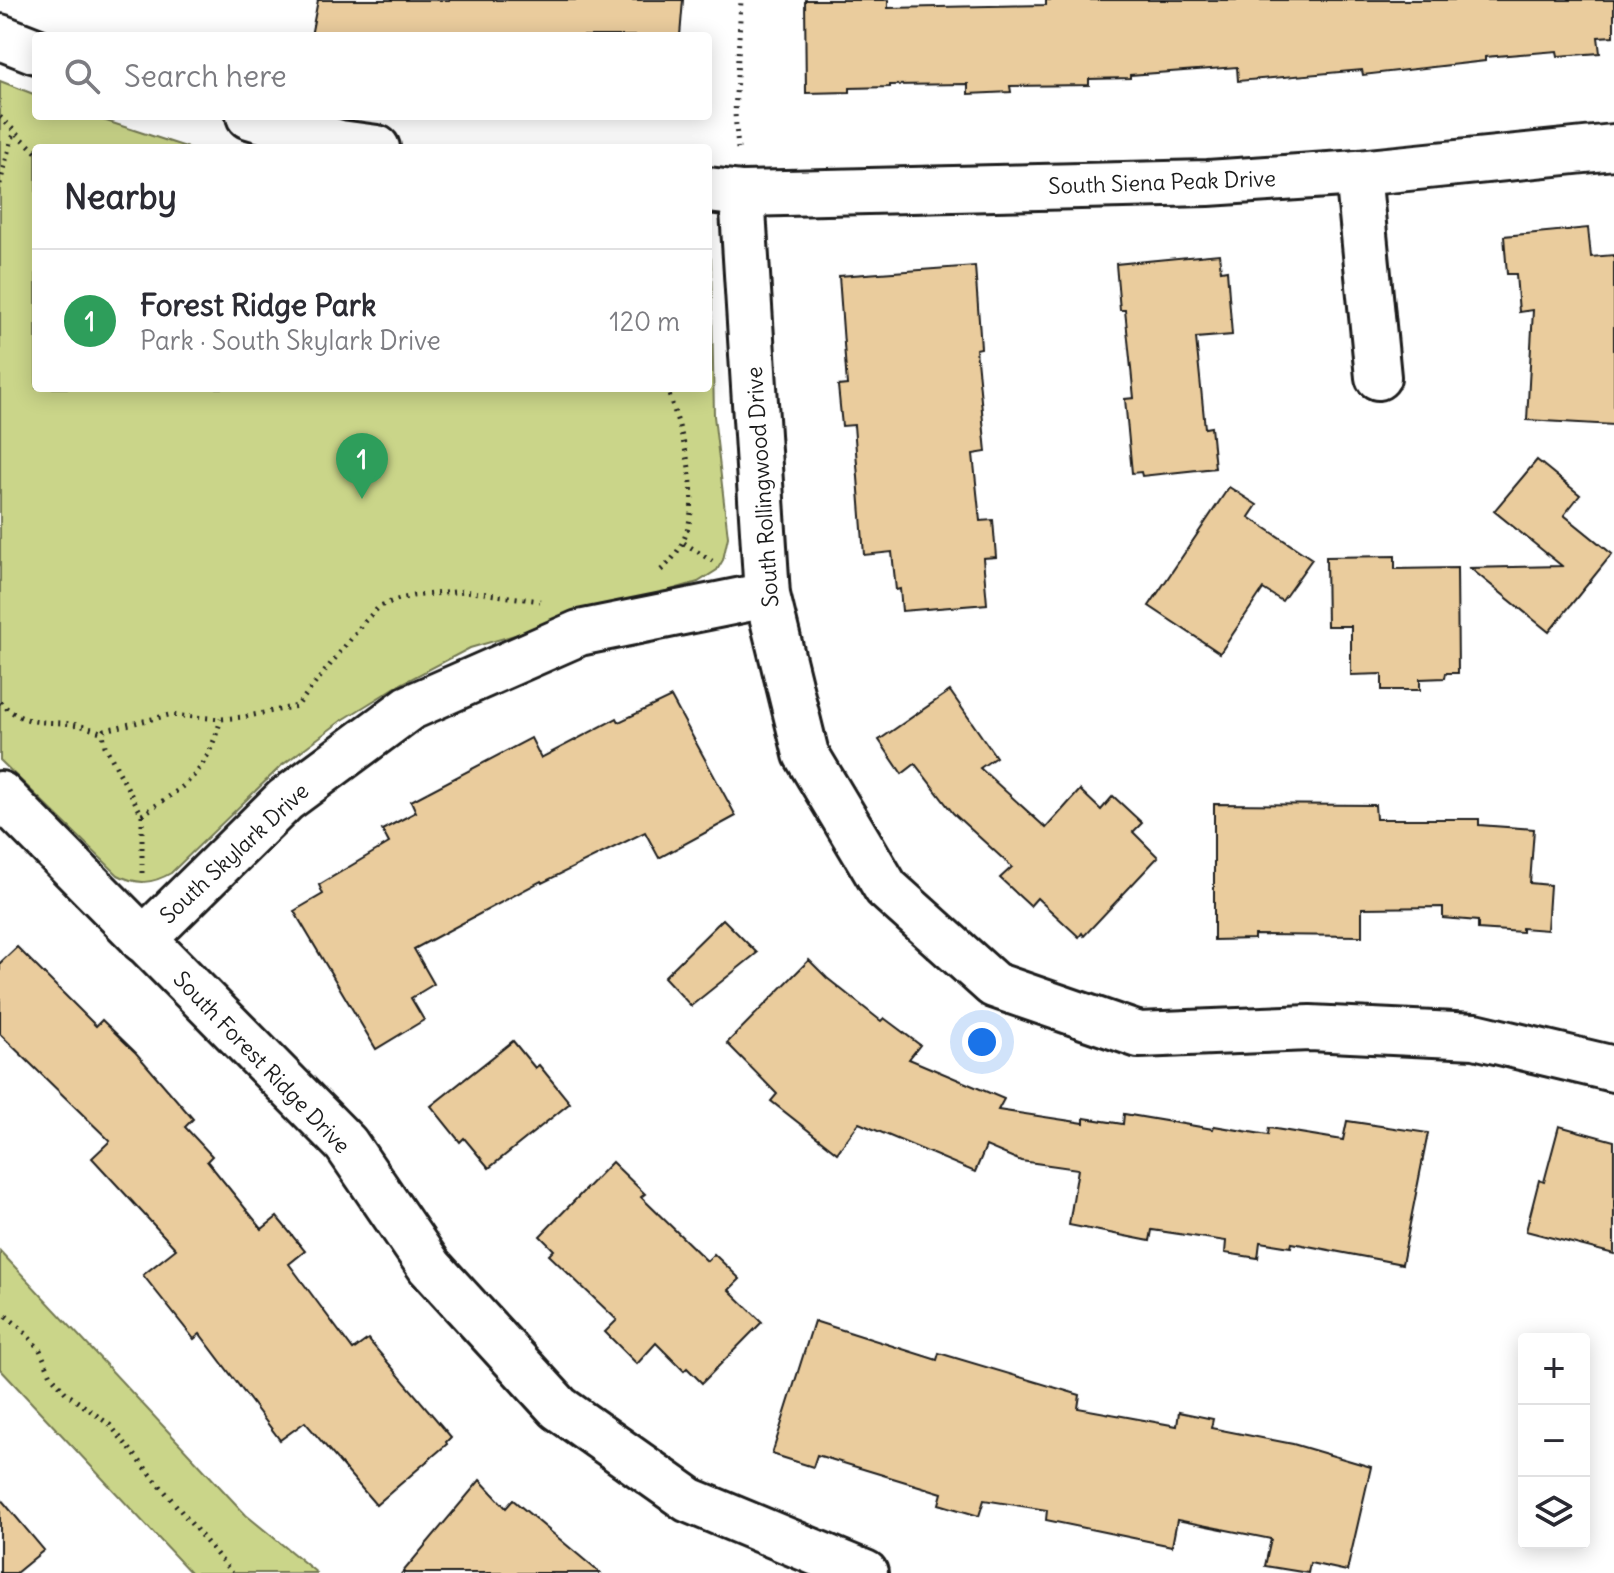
<!DOCTYPE html>
<meta charset="utf-8">
<style>
:root{--surface:#fff;--page:#f7f7f7;--text:#2b2b33;--muted:#7c7c81;--line:#e1e1e2;--accent:#d1495b}
body{margin:0;font-family:Delius,sans-serif;background:var(--page);color:var(--text)}
.controls{position:absolute;right:24px;bottom:24px;display:grid;overflow:hidden;border-radius:8px;box-shadow:0 4px 20px #0003}
.controls button{width:72px;height:72px;display:grid;place-items:center;padding:0;border:0;border-bottom:2px solid var(--line);background:var(--surface);color:var(--text);font:40px sans-serif}
.you{position:absolute;left:982px;top:1042px;width:28px;height:28px;margin:-20px;border:6px solid #fff;border-radius:50%;background:#1a73e8;box-shadow:0 0 0 12px #1a73e833}
.badge{display:grid;place-items:center;width:52px;height:52px;border-radius:50%;background:var(--accent);color:#fff;font-size:26px;font-weight:700}
.pin{position:absolute;translate:-50% -66px;filter:drop-shadow(0 2px 4px #0008)}
.pin::after{content:'';position:absolute;top:42px;width:28px;height:24px;background:inherit;clip-path:polygon(0 0,100% 0,50% 100%)}
.list{margin:0;padding:0;list-style:none}
h2{display:flex;justify-content:space-between;align-items:center;height:104px;margin:0;padding:0 32px;font-size:34px}
h2 small{font-size:26px;font-weight:400;color:var(--muted)}
.list li{display:grid;grid-template-columns:52px 1fr auto;gap:24px;align-items:center;box-sizing:border-box;height:144px;padding:0 32px;border-top:2px solid var(--line)}
.list b{display:block;font-size:30px;white-space:nowrap}
.list p{margin:0;font-size:26px;white-space:nowrap;color:var(--muted)}
.list em{font-size:26px;font-style:normal;color:var(--muted)}
.icon{flex:none;width:44px;height:44px;fill:none;stroke:currentColor;stroke-width:2;stroke-linecap:round;stroke-linejoin:round}
.map{position:relative;flex:none;width:1614px;height:1573px;overflow:hidden}
.search{position:absolute;background:var(--surface);box-shadow:0 4px 20px #0003;left:32px;top:32px;width:680px;height:88px;display:flex;align-items:center;gap:20px;box-sizing:border-box;padding:0 28px;border-radius:8px;color:var(--muted);font-size:30px}
.panel{position:absolute;background:var(--surface);box-shadow:0 4px 20px #0003;left:32px;top:144px;width:680px;height:248px;border-radius:8px}
.map>svg:first-child{display:block}
.green{fill:#cad589;stroke:#737852;stroke-width:2}
.building{fill:#eacc9d;stroke:#1c1c1c;stroke-width:2}
.lines{fill:none;stroke-linecap:round;stroke-linejoin:round}
.minor-casing{stroke:#1c1c1c;stroke-width:50}
.path{stroke:#1c1c1c;stroke-width:5;stroke-dasharray:2 6;stroke-linecap:butt}
.minor{stroke:#fff;stroke-width:44}
.labels{text-anchor:middle;dominant-baseline:central;stroke-width:6;stroke-linejoin:round;paint-order:stroke}
.street-label{font-size:22px;fill:#1c1c1c;stroke:#fff}
</style>
<div class="map">
<svg width="1614" height="1573" viewBox="0 0 1614 1573">
<rect width="100%" height="100%" fill="#fff"/>
<filter id="ink" filterUnits="userSpaceOnUse"><feTurbulence type="fractalNoise" baseFrequency=".0125" numOctaves="2"/><feDisplacementMap in="SourceGraphic" scale="16" xChannelSelector="R" yChannelSelector="G"/><feConvolveMatrix kernelMatrix="1 2 1 2 8 2 1 2 1" color-interpolation-filters="sRGB"/></filter>
<g filter="url(#ink)">
<g class="green">
<path d="M 0,81 L 36,95 L 36,116 L 91,116 L 189,148 L 36,148 L 36,388 L 708,388 L 708,253 L 711,259 L 714,416 L 728,537 L 723,560 L 717,570 L 698,582 L 470,648 L 399,685 L 341,721 L 281,766 L 171,873 C 152,884 137,885 118,875 L 0,760 Z"/>
<polygon points="0,1251 246,1515 317,1573 191,1573 0,1369"/>
</g>
<g class="building">
<polygon points="318,0 683,0 680,36 311,36"/>
<polygon points="805,0 888,0 888,8 1046,5 1046,0 1614,0 1614,36 1598,37 1600,53 1558,56 1557,51 1485,57 1485,61 1363,75 1362,70 1238,81 1237,67 1130,75 1130,78 1089,79 1089,85 1010,86 1011,92 968,94 968,84 890,85 890,87 850,88 850,92 806,93"/>
<polygon points="1588,228 1591,257 1614,255 1614,425 1527,420 1533,310 1519,312 1516,274 1507,274 1504,236"/>
<polygon points="1219,254 1221,271 1227,270 1232,335 1196,338 1205,428 1211,427 1215,468 1142,476 1141,472 1132,473 1125,399 1134,398 1125,310 1120,310 1116,264"/>
<polygon points="975,266 981,348 976,349 986,452 973,454 980,521 993,520 996,557 983,558 987,604 902,611 900,589 896,590 892,552 864,555 854,425 842,426 838,386 847,385 839,276"/>
<polygon points="1537,460 1580,495 1564,515 1612,554 1549,632 1470,568 1562,566 1494,511"/>
<polygon points="1229,487 1257,505 1249,517 1312,559 1282,601 1263,589 1220,653 1149,606"/>
<polygon points="1395,556 1395,569 1457,568 1458,673 1446,673 1445,678 1420,679 1420,690 1382,690 1382,674 1351,675 1351,626 1327,626 1326,557"/>
<polygon points="950,691 996,757 980,768 1046,828 1080,790 1101,810 1113,796 1142,823 1133,832 1158,857 1084,936 1082,933 1079,937 1037,898 1030,906 1000,878 1012,867 953,813 915,764 902,774 879,740"/>
<polygon points="671,697 736,816 659,858 645,832 542,883 541,881 414,949 434,984 411,998 424,1020 376,1049 294,911 323,894 319,885 389,843 382,830 416,812 411,801 531,738 541,758 617,718 619,722"/>
<polygon points="1214,804 1375,805 1376,819 1479,819 1479,825 1534,829 1530,883 1550,885 1547,930 1522,928 1522,932 1478,929 1478,921 1443,918 1443,907 1362,908 1362,936 1254,935 1254,939 1214,940"/>
<polygon points="723,919 757,953 691,1006 664,977"/>
<polygon points="17,947 96,1026 102,1020 136,1053 193,1119 185,1127 212,1156 207,1161 262,1229 277,1217 305,1251 289,1264 353,1350 368,1339 451,1437 446,1442 447,1444 376,1505 305,1422 280,1440 200,1334 194,1339 143,1275 176,1249 92,1158 110,1141 0,1034 0,963"/>
<polygon points="809,960 827,978 881,1021 884,1018 920,1045 909,1059 1004,1099 998,1110 1084,1123 1084,1118 1123,1124 1124,1114 1213,1129 1214,1126 1268,1135 1269,1128 1343,1140 1347,1121 1428,1133 1402,1264 1292,1243 1291,1247 1260,1242 1258,1258 1225,1253 1226,1241 1152,1230 1150,1241 1069,1225 1078,1169 1021,1161 986,1146 975,1172 859,1123 837,1153 771,1101 777,1094 727,1043"/>
<polygon points="513,1041 535,1068 539,1065 570,1103 489,1168 464,1138 460,1142 431,1106"/>
<polygon points="1559,1126 1614,1141 1614,1254 1526,1231 1539,1180 1544,1182"/>
<polygon points="612,1162 645,1194 641,1197 707,1261 714,1254 740,1279 729,1290 762,1322 702,1383 687,1368 684,1371 656,1343 637,1364 605,1332 617,1320 549,1255 554,1250 540,1236"/>
<polygon points="814,1321 937,1360 939,1353 1080,1395 1078,1408 1177,1426 1179,1412 1213,1419 1211,1428 1293,1444 1371,1467 1347,1571 1310,1563 1308,1573 1265,1566 1271,1539 1177,1520 1172,1546 1046,1520 1047,1510 984,1500 979,1516 939,1504 942,1493 817,1455 813,1467 772,1454"/>
<polygon points="480,1480 506,1508 513,1500 600,1573 402,1573"/>
<polygon points="0,1498 44,1550 16,1573 0,1573"/>
</g>
<g class="lines">
<g class="minor-casing">
<g id="minor">
<polyline points="0,37 36,51"/>
<polyline points="249,116 340,143 377,148"/>
<polyline points="1358,173 1378,377"/>
<polyline points="708,190 742,194 1208,183 1358,173 1614,147"/>
<polyline points="742,194 767,595 806,754 886,888 994,985 1139,1035 1310,1028 1475,1036 1614,1069"/>
<polyline points="0,794 346,1144 430,1267 559,1408 689,1500 865,1573"/>
<polyline points="143,940 285,800 409,708 579,633 767,595"/>
</g>
</g>
<g class="path">
<polyline points="0,117 36,152"/>
<polyline points="738,149 735,114 741,0"/>
<polyline points="0,184 11,140 16,132"/>
<polyline points="684,543 712,561"/>
<path d="M 661,570 C 715,524 685,445 667,388"/>
<path d="M 0,702 C 27,729 45,719 78,725 C 86,727 95,730 103,733"/>
<path d="M 142,815 C 190,782 204,777 221,719"/>
<polyline points="142,873 142,815 105,746 103,733 105,730 169,715 221,719 244,717 297,706 365,621 380,606 396,600 413,596 465,591 540,601"/>
<polyline points="0,1311 21,1328 40,1350 51,1375 66,1393 110,1425 232,1573"/>
</g>
<use href="#minor" class="minor"/>
</g>
</g>
<g class="labels">
<g class="street-label">
<text transform="translate(1162 182) rotate(-2)">South Siena Peak Drive</text>
<text transform="translate(762 487) rotate(-94)">South Rollingwood Drive</text>
<text transform="translate(234 853) rotate(-43)">South Skylark Drive</text>
<text transform="translate(262 1062) rotate(46)">South Forest Ridge Drive</text>
</g>
</g>
</svg>
<div class="controls">
<button>+</button>
<button>−</button>
<button><svg class="icon" aria-label="layers" viewBox="0 0 24 24"><path d="M12 4l9 5-9 5-9-5zM3 14l9 5 9-5"/></svg></button>
</div>
<div class="you"></div>
<div class="pin badge" style="left:362px;top:499px;background:#2e9e5b">1</div>
<div class="search"><svg class="icon" aria-label="search" viewBox="0 0 24 24"><circle cx="10" cy="10" r="6"/><path d="M15 15l6 6"/></svg>Search here</div>
<section class="panel">
<h2>Nearby<small></small></h2>
<ul class="list">
<li><span class="badge" style="background:#2e9e5b">1</span><div><b>Forest Ridge Park</b><p>Park · South Skylark Drive</p></div><em>120 m</em></li>
</ul>
</section>
</div>
